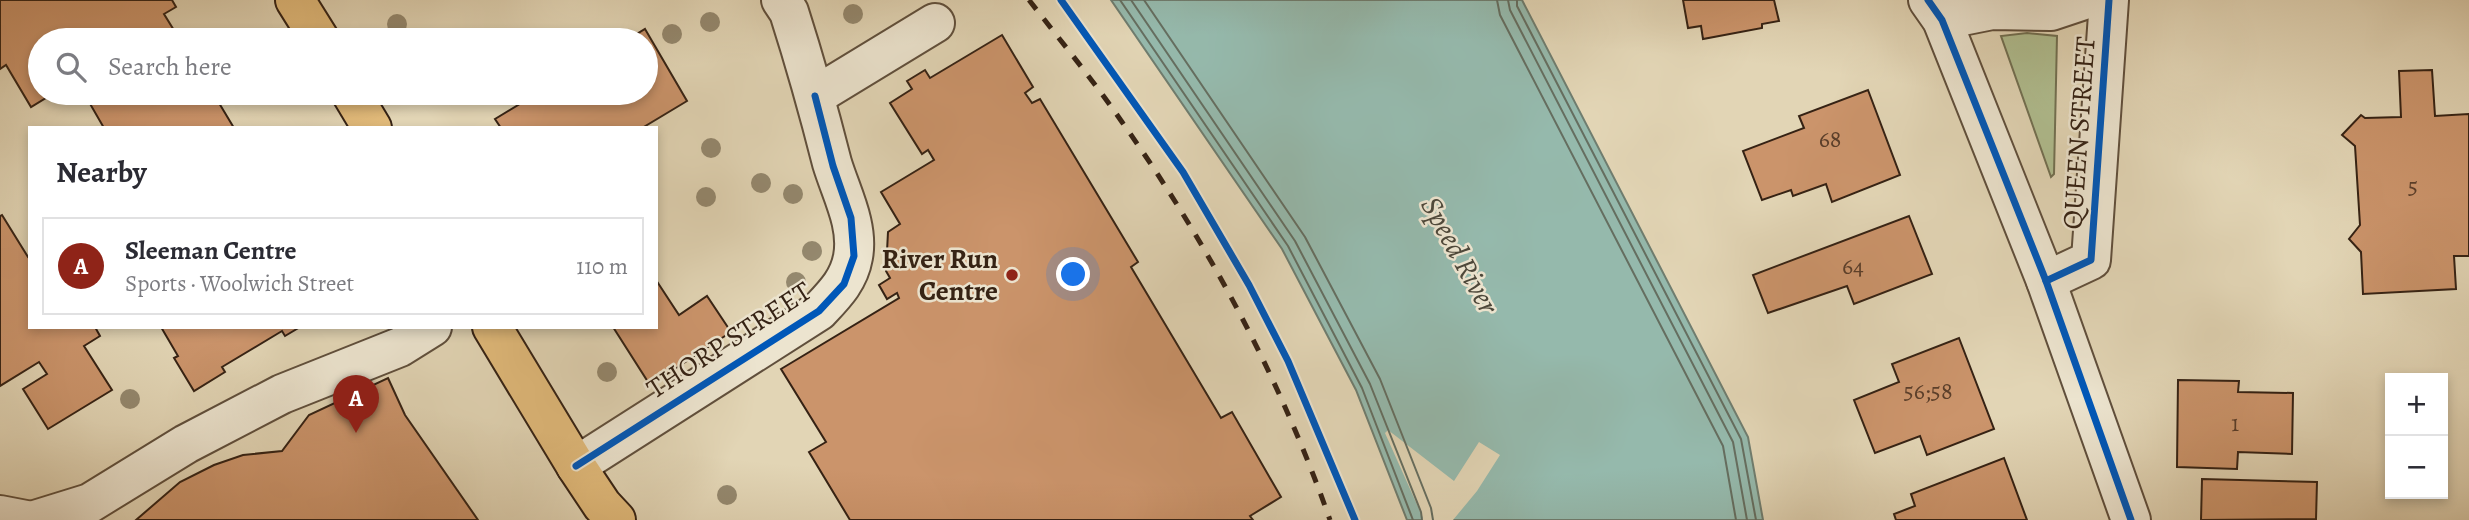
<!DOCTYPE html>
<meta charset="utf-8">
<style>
:root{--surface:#fff;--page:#f7f7f7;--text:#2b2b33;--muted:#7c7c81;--line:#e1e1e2;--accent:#8f2418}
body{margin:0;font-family:Alegreya,serif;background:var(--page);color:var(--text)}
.controls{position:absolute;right:21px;bottom:21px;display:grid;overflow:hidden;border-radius:0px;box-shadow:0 4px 10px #0003}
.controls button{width:63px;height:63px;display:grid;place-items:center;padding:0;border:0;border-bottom:2px solid var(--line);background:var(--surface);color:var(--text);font:35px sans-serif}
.you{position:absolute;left:1074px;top:275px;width:24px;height:24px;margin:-18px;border:5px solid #fff;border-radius:50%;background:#1a73e8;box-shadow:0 0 0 10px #1a73e833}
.badge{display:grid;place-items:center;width:46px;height:46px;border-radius:50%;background:var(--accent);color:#fff;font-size:23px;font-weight:700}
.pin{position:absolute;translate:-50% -58px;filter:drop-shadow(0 2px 4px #0008)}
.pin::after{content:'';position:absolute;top:37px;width:24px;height:21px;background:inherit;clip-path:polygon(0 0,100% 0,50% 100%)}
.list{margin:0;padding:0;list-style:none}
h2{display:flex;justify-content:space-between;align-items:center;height:91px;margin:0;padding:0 28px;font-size:30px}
h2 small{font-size:23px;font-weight:400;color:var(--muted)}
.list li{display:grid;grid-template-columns:46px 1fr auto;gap:21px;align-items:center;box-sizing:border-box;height:98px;margin:0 14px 14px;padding:0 14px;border:2px solid var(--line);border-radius:0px}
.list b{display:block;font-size:26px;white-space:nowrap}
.list p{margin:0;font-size:23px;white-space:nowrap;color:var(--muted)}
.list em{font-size:23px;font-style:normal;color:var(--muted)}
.icon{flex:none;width:38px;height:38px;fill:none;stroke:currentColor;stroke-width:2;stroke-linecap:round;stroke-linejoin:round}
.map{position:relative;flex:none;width:2469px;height:520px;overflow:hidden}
.search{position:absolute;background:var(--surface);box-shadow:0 4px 10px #0003;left:28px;top:28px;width:630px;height:77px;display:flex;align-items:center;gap:18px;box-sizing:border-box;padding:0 24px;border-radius:38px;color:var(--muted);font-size:26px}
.panel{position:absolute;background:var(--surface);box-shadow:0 4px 10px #0003;left:28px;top:126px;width:630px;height:203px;border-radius:0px}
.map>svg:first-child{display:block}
.green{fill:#b0be90;stroke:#727052;stroke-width:2}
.water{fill:#95b9ac;stroke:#6f7d6f;stroke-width:2}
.pier{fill:#e2d5b5}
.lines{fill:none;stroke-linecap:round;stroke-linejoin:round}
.shore{stroke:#656e60;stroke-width:2}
.building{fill:#cb946b;stroke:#352214;stroke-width:2}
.minor-casing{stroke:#604f3c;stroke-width:42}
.major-casing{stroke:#352214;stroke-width:42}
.minor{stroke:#ece4cf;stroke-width:38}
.major{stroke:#e1ba7a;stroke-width:38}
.rail{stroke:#352214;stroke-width:5;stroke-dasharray:12 12;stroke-linecap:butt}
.cycleway-casing{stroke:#ece4cf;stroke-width:11}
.cycleway{stroke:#0057b8;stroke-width:7}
.tree{fill:#94886e}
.poi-dot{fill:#8f2418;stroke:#ece4cf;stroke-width:2.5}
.labels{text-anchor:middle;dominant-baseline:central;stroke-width:5;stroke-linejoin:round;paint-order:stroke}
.number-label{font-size:24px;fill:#5a3e2a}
.street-label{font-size:28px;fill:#352214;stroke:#ece4cf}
.poi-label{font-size:28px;font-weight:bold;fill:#352214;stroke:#ece4cf;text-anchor:end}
.water-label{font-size:30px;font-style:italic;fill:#4d483a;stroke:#ece4cf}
</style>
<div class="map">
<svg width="2469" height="520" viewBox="0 0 2469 520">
<rect width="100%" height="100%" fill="#e2d5b5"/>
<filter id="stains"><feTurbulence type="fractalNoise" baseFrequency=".00286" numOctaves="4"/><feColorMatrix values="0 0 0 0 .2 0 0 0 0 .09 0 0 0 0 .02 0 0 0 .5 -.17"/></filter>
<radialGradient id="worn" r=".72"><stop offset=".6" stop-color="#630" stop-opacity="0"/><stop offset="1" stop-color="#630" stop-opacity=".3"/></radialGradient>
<polygon class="green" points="2027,33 2057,36 2054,174 2051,177 2001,36"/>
<polygon class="water" points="1111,0 1522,0 1748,437 1763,520 1407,520 1356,390 1282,249"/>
<polygon class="pier" points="1388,430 1454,481 1479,442 1500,455 1477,491 1453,520 1421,520 1423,518 1385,433"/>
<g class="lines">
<g class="shore">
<polyline points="1120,0 1288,246 1362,388 1413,520"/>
<polyline points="1131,0 1295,241 1370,384 1421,512 1422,520"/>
<polyline points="1144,0 1305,237 1380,379 1431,508 1433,520"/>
<polyline points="1497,0 1500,15 1723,446 1736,520"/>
<polyline points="1508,0 1510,10 1733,442 1747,520"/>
<polyline points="1517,0 1517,6 1741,439 1756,520"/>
</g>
</g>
<g class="building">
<polygon points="0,0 172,0 176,7 164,14 180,40 40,40 40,93 54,93 31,107 6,65 0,69"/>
<polygon points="1683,0 1774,0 1779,21 1762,24 1762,28 1703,39 1701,26 1688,28"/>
<polygon points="645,29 687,101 642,128 501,128 495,119 538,93 646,93 646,40 627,40"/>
<polygon points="1002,35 1033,87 1025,93 1032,103 1040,99 1138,262 1131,267 1221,418 1232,412 1281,497 1250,516 1253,520 850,520 809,452 826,442 781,369 899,298 897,293 887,299 879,285 890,278 886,271 888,232 900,224 881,192 934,160 928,150 922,154 890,103 912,89 907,81 925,70 930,78"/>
<polygon points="2432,70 2435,116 2469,114 2469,256 2454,256 2456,289 2363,294 2361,252 2349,239 2360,225 2355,146 2342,135 2361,115 2365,118 2401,117 2399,71"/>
<polygon points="1868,90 1900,175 1832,202 1826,184 1793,196 1791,190 1762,200 1743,151 1804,128 1799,116"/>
<polygon points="67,93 213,93 234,128 104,128 85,95 73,102"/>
<polygon points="2,215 28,257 30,256 30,327 95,327 100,336 84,346 112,390 48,429 23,389 47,374 39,362 0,386 0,216"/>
<polygon points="1909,216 1932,274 1854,304 1847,286 1768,313 1753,275"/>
<polygon points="656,280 679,315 707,296 731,332 650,385 613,327 656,327"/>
<polygon points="161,327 300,327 285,336 282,331 222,367 225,372 194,391 174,358 178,356"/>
<polygon points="1959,338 1994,429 1927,455 1920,436 1875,453 1854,400 1899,382 1892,364"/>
<polygon points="388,378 405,415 478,520 136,520 180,482 214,465 243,455 282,451 309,415"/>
<polygon points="2178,380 2239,381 2238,392 2293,393 2292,454 2238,452 2237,469 2177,467"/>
<polygon points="2004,458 2027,520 1896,520 1894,514 1915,506 1911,494"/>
<polygon points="2202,479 2317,482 2316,519 2201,520"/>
</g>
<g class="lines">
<g class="minor-casing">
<g id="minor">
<polyline points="1928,0 1942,20 2046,281 2131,520"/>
<polyline points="1942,20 1992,10 2051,11 2084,0"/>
<polyline points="815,96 935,23"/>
<polyline points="2046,281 2091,260 2109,0"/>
<path d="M 576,466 L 819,311 C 835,294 849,280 853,257 C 859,225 841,193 832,163 C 819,112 805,62 789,12 L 781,0"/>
<polyline points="0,515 26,520"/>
<polyline points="35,520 90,503 186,444 282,394 400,347 432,327"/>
</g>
</g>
<g class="major-casing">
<g id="major">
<polyline points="295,0 320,40"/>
<polyline points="351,93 372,128"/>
<polyline points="492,327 576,466 602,505 616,520"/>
</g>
</g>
<use href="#minor" class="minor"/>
<use href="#major" class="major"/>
<path class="rail" d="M 1029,0 C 1060,40 1093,80 1122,122 C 1209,245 1280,378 1330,520"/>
<g class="cycleway-casing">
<g id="cycleway">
<polyline points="1061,0 1183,172 1249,285 1288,361 1355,520"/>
<polyline points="1928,0 1942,20 2046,281 2131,520"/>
<polyline points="2046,281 2091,260 2109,0"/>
<polyline points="576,466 819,311 844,284 854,256 851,218 833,166 815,96"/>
</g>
</g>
<use href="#cycleway" class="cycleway"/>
</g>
<g class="tree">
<circle cx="853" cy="14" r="10"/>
<circle cx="710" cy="22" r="10"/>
<circle cx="397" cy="24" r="10"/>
<circle cx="672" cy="34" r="10"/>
<circle cx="711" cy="148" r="10"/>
<circle cx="761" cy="183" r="10"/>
<circle cx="793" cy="194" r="10"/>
<circle cx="706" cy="197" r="10"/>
<circle cx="812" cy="251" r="10"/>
<circle cx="796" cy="282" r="10"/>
<circle cx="607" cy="372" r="10"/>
<circle cx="130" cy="399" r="10"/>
<circle cx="727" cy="495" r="10"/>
</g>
<circle class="poi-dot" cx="1012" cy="275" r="7"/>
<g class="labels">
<g class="number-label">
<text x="1830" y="139">68</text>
<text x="2413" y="186">5</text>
<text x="1853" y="266">64</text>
<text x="1928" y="391">56;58</text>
<text x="2235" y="423">1</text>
</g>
<g class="street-label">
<text transform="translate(2079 133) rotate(-86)">QUEEN STREET</text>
<text transform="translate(729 340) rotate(-33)">THORP STREET</text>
</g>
<g class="poi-label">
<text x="998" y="259">River Run<tspan x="998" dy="32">Centre</tspan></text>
</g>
<g class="water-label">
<text transform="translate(1460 255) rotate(61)">Speed River</text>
</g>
</g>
<rect width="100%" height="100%" filter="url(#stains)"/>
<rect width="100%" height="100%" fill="url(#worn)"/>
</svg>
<div class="controls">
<button>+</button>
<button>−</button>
</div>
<div class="you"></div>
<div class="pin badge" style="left:356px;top:433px">A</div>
<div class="search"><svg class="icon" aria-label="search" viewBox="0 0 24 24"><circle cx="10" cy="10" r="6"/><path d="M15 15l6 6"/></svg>Search here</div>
<section class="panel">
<h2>Nearby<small></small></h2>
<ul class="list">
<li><span class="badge">A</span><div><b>Sleeman Centre</b><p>Sports · Woolwich Street</p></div><em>110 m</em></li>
</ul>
</section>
</div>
